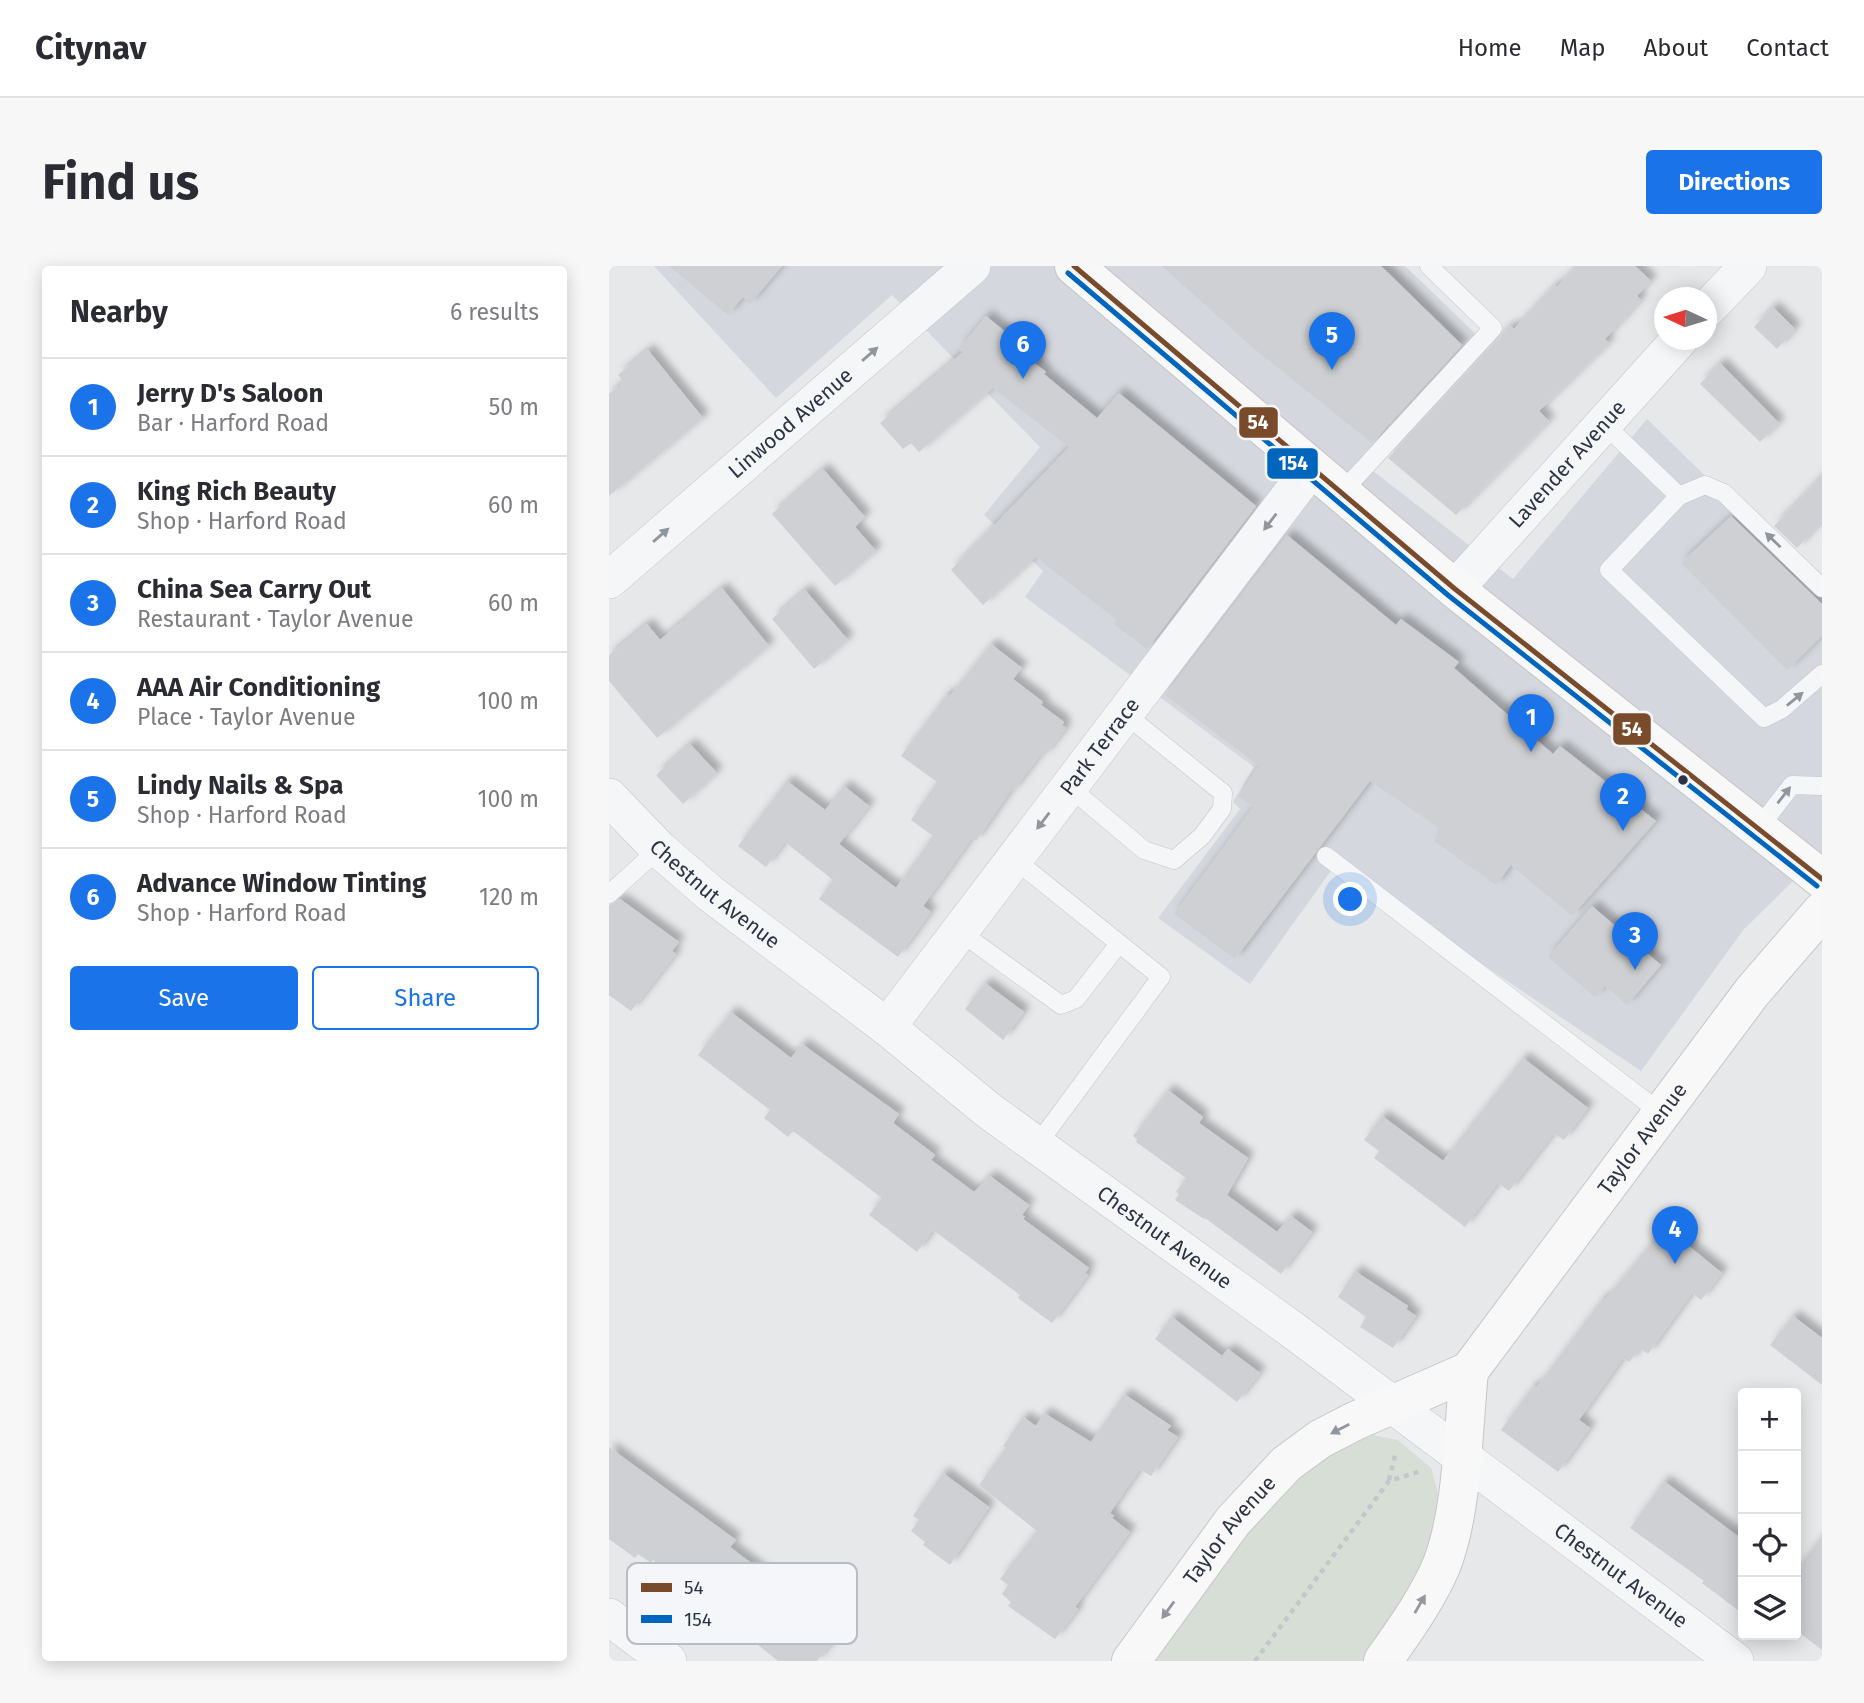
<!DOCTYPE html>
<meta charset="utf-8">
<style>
:root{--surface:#fff;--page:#f7f7f7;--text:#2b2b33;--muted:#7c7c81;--line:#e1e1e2;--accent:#1a73e8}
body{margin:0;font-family:"Fira Sans",sans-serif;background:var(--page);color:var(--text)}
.controls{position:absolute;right:21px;bottom:21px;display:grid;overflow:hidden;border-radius:7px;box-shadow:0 4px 18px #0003}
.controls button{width:63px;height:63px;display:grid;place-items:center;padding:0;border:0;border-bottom:2px solid var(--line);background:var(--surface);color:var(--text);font:35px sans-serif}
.compass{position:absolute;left:1045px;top:21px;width:63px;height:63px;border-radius:50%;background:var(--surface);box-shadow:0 4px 18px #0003;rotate:274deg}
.you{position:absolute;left:742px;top:634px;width:24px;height:24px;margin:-18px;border:5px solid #fff;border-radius:50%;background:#1a73e8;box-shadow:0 0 0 10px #1a73e833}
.badge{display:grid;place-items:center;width:46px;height:46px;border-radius:50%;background:var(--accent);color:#fff;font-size:23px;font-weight:700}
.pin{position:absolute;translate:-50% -58px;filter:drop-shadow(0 2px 4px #0008)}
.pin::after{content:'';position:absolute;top:37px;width:24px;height:21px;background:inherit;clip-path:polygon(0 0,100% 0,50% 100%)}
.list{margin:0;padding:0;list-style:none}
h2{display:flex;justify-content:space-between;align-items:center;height:91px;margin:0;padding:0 28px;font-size:30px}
h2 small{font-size:23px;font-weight:400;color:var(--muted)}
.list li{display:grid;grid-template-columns:46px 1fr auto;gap:21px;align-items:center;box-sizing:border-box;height:98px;padding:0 28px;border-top:2px solid var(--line)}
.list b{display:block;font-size:26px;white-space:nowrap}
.list p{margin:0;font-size:23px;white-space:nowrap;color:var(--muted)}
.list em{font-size:23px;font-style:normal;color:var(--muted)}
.actions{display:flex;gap:14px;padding:21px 28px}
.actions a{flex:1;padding:16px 0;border:2px solid var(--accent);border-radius:7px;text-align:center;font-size:24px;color:var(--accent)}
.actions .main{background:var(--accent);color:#fff}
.icon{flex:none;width:38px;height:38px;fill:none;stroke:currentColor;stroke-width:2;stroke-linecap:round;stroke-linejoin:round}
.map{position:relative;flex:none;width:1213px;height:1395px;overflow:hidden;border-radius:7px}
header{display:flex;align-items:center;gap:42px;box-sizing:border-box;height:98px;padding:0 35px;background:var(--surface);border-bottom:2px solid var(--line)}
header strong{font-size:33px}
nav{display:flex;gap:38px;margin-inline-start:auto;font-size:24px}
.intro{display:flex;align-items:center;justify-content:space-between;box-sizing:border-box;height:168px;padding:0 42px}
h1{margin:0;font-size:49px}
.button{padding:18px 32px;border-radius:7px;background:var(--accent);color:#fff;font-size:24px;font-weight:700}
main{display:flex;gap:42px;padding:0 42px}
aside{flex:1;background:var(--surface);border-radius:7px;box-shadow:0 4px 18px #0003}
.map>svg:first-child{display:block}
.built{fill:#d4d7dd}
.green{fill:#d6ded6}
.building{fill:#ced0d3;filter:url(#shadow)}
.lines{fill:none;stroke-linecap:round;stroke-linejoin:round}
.lane-casing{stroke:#c4c6c8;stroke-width:19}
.street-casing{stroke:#c4c6c8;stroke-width:38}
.secondary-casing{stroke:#c4c6c8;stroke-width:40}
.primary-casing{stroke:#c2c5c8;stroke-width:40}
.path{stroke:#c5c6ca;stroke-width:4.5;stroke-dasharray:5 5;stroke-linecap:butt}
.lane{stroke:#f5f6f7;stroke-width:18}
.street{stroke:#f5f6f7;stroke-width:37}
.secondary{stroke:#f8f8f8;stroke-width:38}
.primary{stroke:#f8f8f8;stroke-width:38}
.bus-1-casing{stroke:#f4f6f9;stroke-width:10}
.bus-2-casing{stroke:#f4f6f9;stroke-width:10}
.bus-1{stroke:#7a4b2a;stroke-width:5}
.bus-2{stroke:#0065bd;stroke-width:5}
.oneway{fill:#90959e}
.oneway2{fill:#92969e}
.bus-dot{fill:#2b3445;stroke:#f4f6f9;stroke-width:2.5}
.labels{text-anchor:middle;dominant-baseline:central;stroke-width:7;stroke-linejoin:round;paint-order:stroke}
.street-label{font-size:21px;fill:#2b3445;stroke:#f4f6f9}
.key{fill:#f4f6f9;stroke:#b8bcc3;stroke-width:2}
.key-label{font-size:19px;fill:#2b3445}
.line-badge{stroke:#f4f6f9;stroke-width:2.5}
.badge-label{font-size:19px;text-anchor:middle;font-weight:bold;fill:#fff}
</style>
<header>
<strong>Citynav</strong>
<nav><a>Home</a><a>Map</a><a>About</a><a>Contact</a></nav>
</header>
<div class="intro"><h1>Find us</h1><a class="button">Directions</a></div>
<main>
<aside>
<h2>Nearby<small>6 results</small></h2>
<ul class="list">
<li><span class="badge">1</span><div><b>Jerry D's Saloon</b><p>Bar · Harford Road</p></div><em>50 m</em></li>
<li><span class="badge">2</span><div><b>King Rich Beauty</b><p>Shop · Harford Road</p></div><em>60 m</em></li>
<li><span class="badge">3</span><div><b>China Sea Carry Out</b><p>Restaurant · Taylor Avenue</p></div><em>60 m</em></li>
<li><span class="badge">4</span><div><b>AAA Air Conditioning</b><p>Place · Taylor Avenue</p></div><em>100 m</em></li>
<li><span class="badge">5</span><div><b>Lindy Nails &amp; Spa</b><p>Shop · Harford Road</p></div><em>100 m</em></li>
<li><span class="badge">6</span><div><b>Advance Window Tinting</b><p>Shop · Harford Road</p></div><em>120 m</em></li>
</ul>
<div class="actions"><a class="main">Save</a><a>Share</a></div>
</aside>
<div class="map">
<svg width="1213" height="1395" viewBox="0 0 1213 1395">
<defs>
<filter id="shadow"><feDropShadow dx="6" dy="-6" stdDeviation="3.5" flood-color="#0004"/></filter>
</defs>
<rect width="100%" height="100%" fill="#e6e8ea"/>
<polygon class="built" points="45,0 796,0 870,71 751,195 904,313 1038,153 1213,324 1213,587 1135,663 1032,805 726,599 641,718 549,652 631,543 624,536 645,501 416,331 434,305 375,249 431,181 283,29 167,132"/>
<polygon class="green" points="759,1168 789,1174 822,1202 829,1227 830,1253 816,1306 754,1395 542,1395 674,1221 731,1177"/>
<g class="building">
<polygon points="60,0 173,0 141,38 134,31 119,49"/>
<polygon points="553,0 772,0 853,79 763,177 643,81"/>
<polygon points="968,0 1026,0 1042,15 1028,30 1032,34 996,73 1000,77 930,145 940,155 847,249 779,192 901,60 905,63 946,19 948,21"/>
<polygon points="1164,41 1186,63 1168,83 1145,61"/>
<polygon points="377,50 421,86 418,91 437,106 435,108 488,152 510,127 647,240 538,383 505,358 508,354 427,291 374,339 342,304 460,181 384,122 310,186 302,177 294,183 271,157 354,86 350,83"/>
<polygon points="39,84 94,152 0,230 0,128 15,116 9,109"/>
<polygon points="1111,97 1170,157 1151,176 1091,118"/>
<polygon points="214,203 256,251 246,261 267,285 226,320 163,248"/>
<polygon points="1213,210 1213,255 1188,282 1165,260"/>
<polygon points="1122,250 1213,338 1213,370 1178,404 1072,297"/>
<polygon points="678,269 787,359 792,353 850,396 845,402 944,488 951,480 1047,555 963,650 902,599 887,619 825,575 833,564 761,515 626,693 565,648 644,541 629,530 650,500 556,429"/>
<polygon points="113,322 160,380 48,472 0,415 0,389 38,358 51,374"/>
<polygon points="196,324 239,374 205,403 163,353"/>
<polygon points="382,378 413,402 404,413 434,436 432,439 455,456 453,459 457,462 435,490 432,488 404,525 402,524 367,575 363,572 314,640 322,646 289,691 210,633 224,614 176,576 157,601 129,580 178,515 216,544 235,520 260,540 230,578 287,622 324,570 302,554 328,516 292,490 338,428 341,430"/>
<polygon points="81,478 108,507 74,538 47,509"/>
<polygon points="11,633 70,676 63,685 67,688 22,745 0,729 0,639"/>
<polygon points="983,640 1052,699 1018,739 996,720 986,731 939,691"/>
<polygon points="376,717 415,746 394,774 356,743"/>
<polygon points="122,746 182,792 193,778 290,848 284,857 326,889 322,894 365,926 381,910 420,939 413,949 416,951 414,953 480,1002 476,1007 479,1009 443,1057 409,1032 411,1029 324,964 308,986 260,949 273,932 184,865 179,871 155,852 161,844 89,789"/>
<polygon points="914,792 979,842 955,874 945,867 900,925 889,917 856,961 765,892 770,885 755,874 773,850 834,895"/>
<polygon points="559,824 594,851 590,857 639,892 618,929 668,966 682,950 703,966 672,1008 596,952 595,953 566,934 570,928 567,926 577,912 527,876 528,873 524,870"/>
<polygon points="1056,961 1113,1007 1092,1034 1083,1027 1039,1088 1031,1082 1020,1096 1014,1092 970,1154 981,1162 949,1206 892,1164 924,1120 927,1122 994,1032 996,1034"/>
<polygon points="746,1005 799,1040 797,1043 807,1050 784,1082 751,1061 757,1051 729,1031"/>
<polygon points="1184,1050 1213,1072 1213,1119 1161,1079"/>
<polygon points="563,1051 613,1090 619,1083 651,1107 628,1136 546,1073"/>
<polygon points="515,1128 562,1160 558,1164 569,1171 542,1210 531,1203 501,1247 505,1250 503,1252 521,1266 466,1341 469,1343 446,1373 399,1340 402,1336 393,1328 399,1319 391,1313 428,1265 370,1219 397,1182 394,1180 414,1151 427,1160 435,1147 482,1176"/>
<polygon points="0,1181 127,1274 121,1281 180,1326 184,1321 218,1346 210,1356 228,1370 208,1395 169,1395 44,1294 42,1297 29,1288 26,1292 0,1273"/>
<polygon points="334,1207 380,1241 341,1299 314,1279 316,1276 302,1265 310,1254 304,1250"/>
<polygon points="1055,1215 1134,1274 1134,1348 1093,1317 1095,1315 1021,1262"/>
<polygon points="1213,1270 1213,1384 1187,1364 1187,1305"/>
</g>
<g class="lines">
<g class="lane-casing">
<g id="lane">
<polyline points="994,157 1070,230"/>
<polyline points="732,227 884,62 820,0"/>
<polyline points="1213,322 1115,227 1096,219 1070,230 1000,304 1155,452 1173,443 1213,408"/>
<polyline points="460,521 535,584 565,594 593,570 613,543 614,527 516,448"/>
<polyline points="1149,563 1183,519 1213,520"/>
<polyline points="717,590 1052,847"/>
<polyline points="405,593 552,711 428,879"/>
<polyline points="0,628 50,583"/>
<polyline points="350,665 452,739 467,733 509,679"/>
</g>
</g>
<g class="street-casing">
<g id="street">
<polyline points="1098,43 1139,0"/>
<path id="s1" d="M 0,314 L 363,0"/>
<path id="s2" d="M 846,323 L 1070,74"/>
<path id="s3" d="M 0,531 L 50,583 L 102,628 L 278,761 L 379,844 L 685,1065 L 1126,1395"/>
<path id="s4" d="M 278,761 L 702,202"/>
<polyline points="0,1351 59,1395"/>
</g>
</g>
<g class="secondary-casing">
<g id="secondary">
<path id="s5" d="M 522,1395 L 624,1255 L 677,1198 L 711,1173 L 746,1155 L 860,1105 L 1143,726 L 1213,645"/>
<path d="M 774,1395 C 795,1365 819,1332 833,1298 C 854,1243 854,1164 860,1105"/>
</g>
</g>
<g class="primary-casing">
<polyline id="primary" points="465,0 846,323 1213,613"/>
</g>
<g class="path">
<polyline points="780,1214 787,1185"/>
<polyline points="646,1395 780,1215 812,1205"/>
</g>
<use href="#lane" class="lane"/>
<use href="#street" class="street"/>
<use href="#secondary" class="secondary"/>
<use href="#primary" class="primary"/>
<g class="bus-1-casing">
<polyline id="bus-1" points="465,0 846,323 1213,613"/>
</g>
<g class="bus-2-casing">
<polyline id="bus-2" points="459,7 840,330 1208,620"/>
</g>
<use href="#bus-1" class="bus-1"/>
<use href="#bus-2" class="bus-2"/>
</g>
<defs><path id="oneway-solid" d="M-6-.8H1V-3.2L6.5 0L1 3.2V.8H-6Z" transform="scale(1.75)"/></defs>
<g class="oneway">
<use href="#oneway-solid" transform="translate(261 88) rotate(-41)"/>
<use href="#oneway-solid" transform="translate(661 256) rotate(127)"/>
<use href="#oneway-solid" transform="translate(52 269) rotate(-41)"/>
<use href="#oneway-solid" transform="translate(1164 274) rotate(-136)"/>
<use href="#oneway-solid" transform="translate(1186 433) rotate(-39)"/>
<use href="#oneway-solid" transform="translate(1175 529) rotate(-52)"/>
<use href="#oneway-solid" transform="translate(434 555) rotate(127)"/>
</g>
<g class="oneway2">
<use href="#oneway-solid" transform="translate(731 1163) rotate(153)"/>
<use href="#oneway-solid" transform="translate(811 1338) rotate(-60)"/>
<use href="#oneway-solid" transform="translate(559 1344) rotate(126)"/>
</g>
<circle class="bus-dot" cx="1074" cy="514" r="6"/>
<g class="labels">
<g class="street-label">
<text stroke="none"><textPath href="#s1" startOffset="240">Linwood Avenue</textPath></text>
<text stroke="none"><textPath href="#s2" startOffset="168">Lavender Avenue</textPath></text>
<text stroke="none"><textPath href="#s4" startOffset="352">Park Terrace</textPath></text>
<text stroke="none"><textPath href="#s3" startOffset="144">Chestnut Avenue</textPath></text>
<text stroke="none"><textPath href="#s5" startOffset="747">Taylor Avenue</textPath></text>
<text stroke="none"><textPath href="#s3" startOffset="710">Chestnut Avenue</textPath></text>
<text stroke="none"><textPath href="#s5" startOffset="164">Taylor Avenue</textPath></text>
<text stroke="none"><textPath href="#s3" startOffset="1278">Chestnut Avenue</textPath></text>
</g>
</g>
<rect x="18" y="1297" width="230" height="81" rx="10" class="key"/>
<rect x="32" y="1317" width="31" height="9" fill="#7a4b2a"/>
<rect x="32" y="1349" width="31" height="8" fill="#0065bd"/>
<g class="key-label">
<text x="75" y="1328">54</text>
<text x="75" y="1360">154</text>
</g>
<g class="line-badge">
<rect x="629" y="140" width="41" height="33" rx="7" fill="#7a4b2a"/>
<rect x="657" y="181" width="53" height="33" rx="7" fill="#0065bd"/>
<rect x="1003" y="446" width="40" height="34" rx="7" fill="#7a4b2a"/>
</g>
<g class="badge-label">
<text x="649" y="163">54</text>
<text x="684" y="204">154</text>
<text x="1023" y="470">54</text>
</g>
</svg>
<div class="controls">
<button>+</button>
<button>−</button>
<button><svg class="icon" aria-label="locate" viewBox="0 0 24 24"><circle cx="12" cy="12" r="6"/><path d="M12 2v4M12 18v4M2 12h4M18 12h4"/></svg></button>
<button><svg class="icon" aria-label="layers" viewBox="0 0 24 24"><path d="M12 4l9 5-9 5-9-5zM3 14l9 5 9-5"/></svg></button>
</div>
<svg class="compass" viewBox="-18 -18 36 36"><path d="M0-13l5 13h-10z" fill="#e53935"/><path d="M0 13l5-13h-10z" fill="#7c7c81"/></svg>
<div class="you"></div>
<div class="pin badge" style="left:922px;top:486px">1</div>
<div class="pin badge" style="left:1014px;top:565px">2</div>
<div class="pin badge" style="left:1026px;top:704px">3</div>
<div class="pin badge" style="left:1066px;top:998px">4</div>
<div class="pin badge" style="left:723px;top:104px">5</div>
<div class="pin badge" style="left:414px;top:113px">6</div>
</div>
</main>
